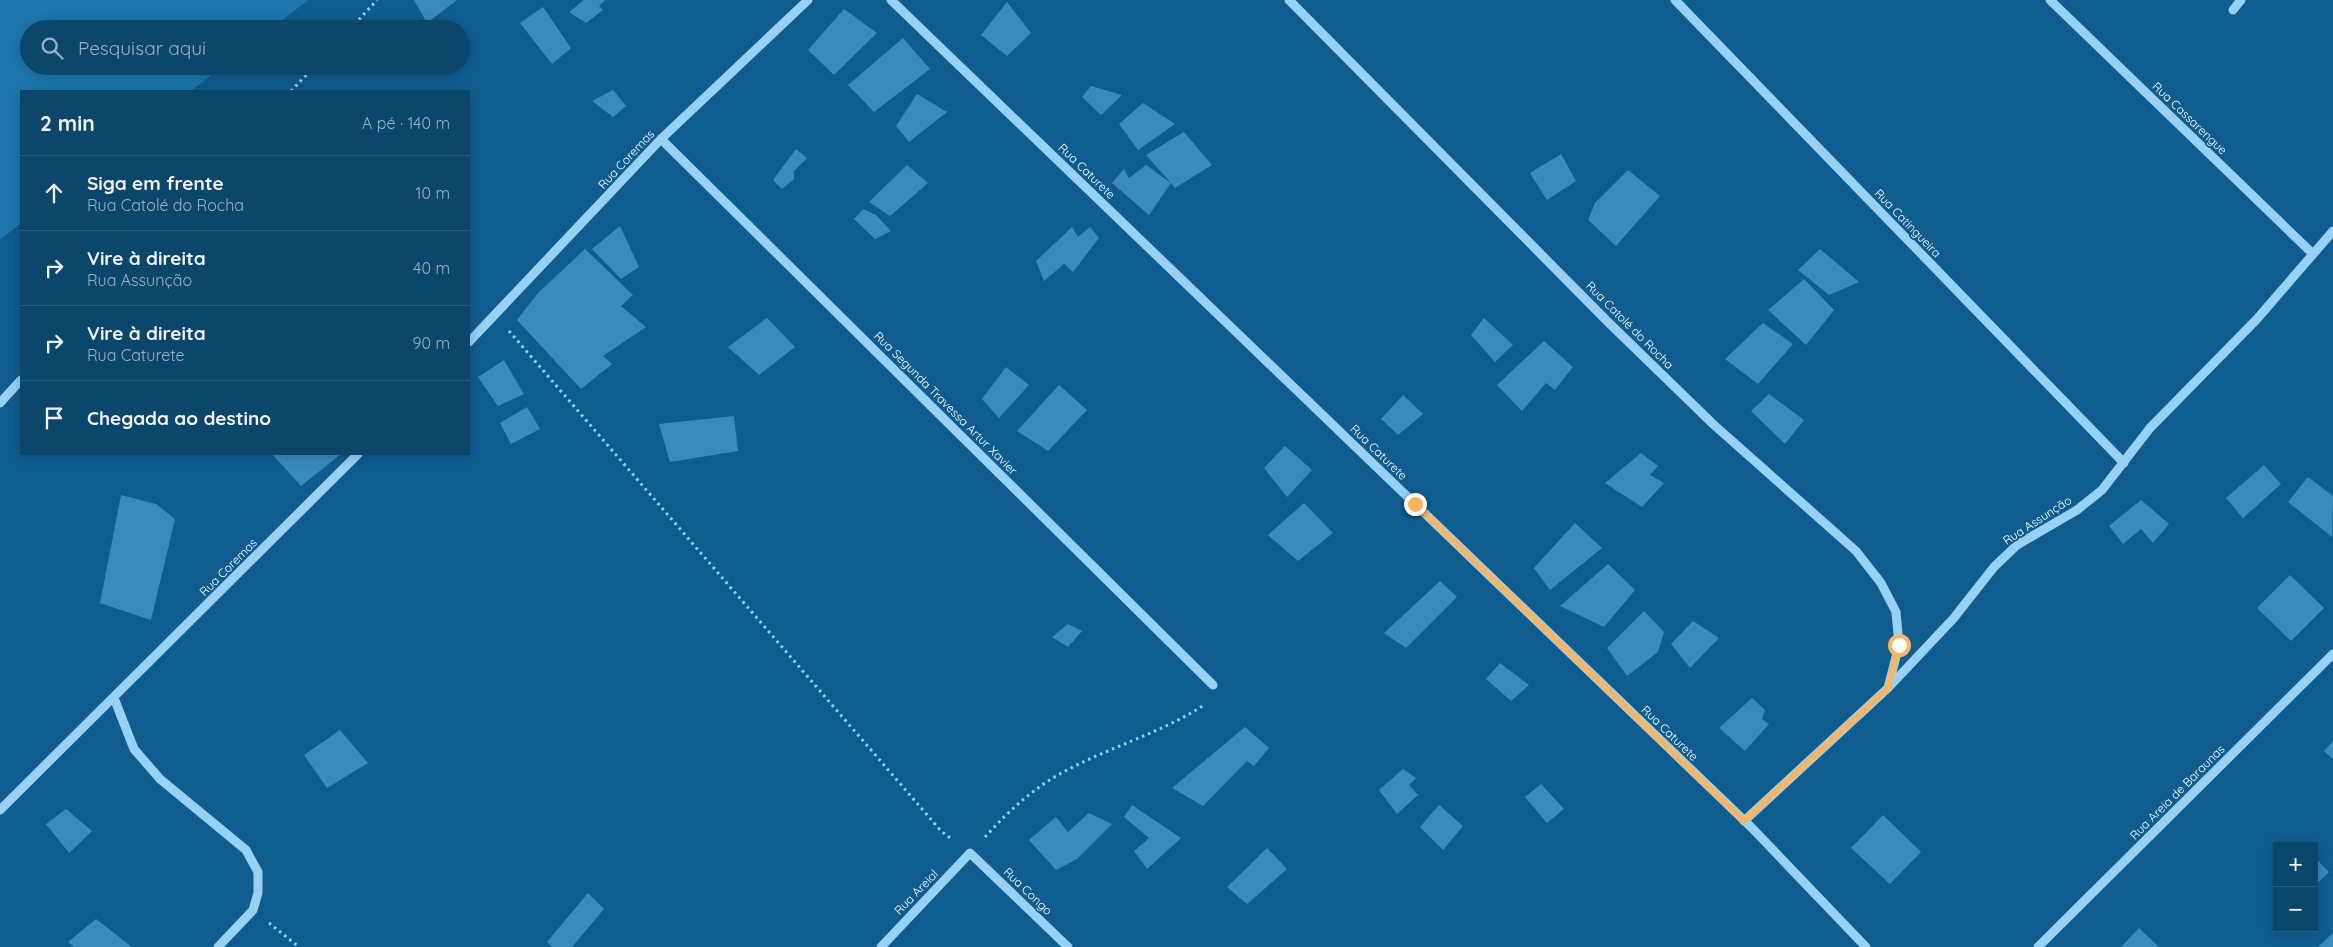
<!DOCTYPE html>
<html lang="pt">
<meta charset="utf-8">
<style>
:root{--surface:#0b466b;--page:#195073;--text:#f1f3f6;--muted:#9ab1c1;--line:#2b5e7e}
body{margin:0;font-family:Quicksand,sans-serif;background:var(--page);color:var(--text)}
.controls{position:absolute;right:15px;bottom:15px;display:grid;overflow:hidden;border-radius:0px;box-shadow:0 2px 12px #0003}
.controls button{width:45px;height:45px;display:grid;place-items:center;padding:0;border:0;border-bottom:1px solid var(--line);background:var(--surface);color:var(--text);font:25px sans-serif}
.stop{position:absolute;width:15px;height:15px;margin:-11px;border:4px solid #ffb35a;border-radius:50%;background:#fff}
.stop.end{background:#ffb35a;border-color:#fff;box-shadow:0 1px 5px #0008}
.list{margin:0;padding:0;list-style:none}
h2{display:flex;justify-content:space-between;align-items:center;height:65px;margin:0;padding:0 20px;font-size:21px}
h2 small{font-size:16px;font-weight:400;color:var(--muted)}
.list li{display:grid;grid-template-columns:32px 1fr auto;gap:15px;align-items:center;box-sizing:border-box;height:75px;padding:0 20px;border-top:1px solid var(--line)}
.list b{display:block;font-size:19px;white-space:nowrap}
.list p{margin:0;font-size:16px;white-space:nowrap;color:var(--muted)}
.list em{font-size:16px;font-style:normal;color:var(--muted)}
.icon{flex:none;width:28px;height:28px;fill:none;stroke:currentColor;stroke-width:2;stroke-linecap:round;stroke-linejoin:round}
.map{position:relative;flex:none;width:2333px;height:947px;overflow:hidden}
.search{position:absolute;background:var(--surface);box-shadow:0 2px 12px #0003;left:20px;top:20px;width:450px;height:55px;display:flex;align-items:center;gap:12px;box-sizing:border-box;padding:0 18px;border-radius:28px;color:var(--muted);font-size:19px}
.panel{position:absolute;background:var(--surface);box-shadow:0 2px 12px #0003;left:20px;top:90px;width:450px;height:365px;border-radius:0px}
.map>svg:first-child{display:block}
.green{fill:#1d77ad}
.building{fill:#3c8aba}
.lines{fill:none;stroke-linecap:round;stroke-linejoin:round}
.path{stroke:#97d1f3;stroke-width:3;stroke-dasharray:2.5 4;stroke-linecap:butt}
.minor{stroke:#97d1f3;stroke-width:9}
.route{stroke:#ffb35a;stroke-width:6}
.labels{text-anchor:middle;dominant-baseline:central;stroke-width:4;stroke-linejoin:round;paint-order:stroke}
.street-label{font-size:12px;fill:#fff;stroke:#0f5d8f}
</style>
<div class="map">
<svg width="2333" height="947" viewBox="0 0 2333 947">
<rect width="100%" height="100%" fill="#0f5d8f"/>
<polygon class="green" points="0,0 308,0 271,29 29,29 29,66 223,66 191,91 21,91 21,223 0,240"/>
<g class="building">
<polygon points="414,0 457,0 427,23"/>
<polygon points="584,0 605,0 599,6 603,10 586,23 569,12"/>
<polygon points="1007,2 1031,33 1007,56 981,35"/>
<polygon points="543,7 571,48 552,64 520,23"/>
<polygon points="844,9 877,33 834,75 808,50"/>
<polygon points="903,38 930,69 874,112 848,85"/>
<polygon points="1091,86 1122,95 1101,115 1082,97"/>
<polygon points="613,90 626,106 613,117 592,101"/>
<polygon points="917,94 947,112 909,142 896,126"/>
<polygon points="1143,103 1175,124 1138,150 1119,124"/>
<polygon points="1184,132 1212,165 1175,188 1171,183 1149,215 1112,183 1124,169 1129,178 1146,165 1171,183 1146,155"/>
<polygon points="796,149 807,158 794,171 794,179 782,189 773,180"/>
<polygon points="1561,154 1576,181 1547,200 1530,173"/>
<polygon points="907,165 928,183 890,216 869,202"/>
<polygon points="1628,170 1660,196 1616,246 1588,220 1595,203"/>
<polygon points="863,209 876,215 891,231 875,239 854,219"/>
<polygon points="620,226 639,267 621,279 592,249"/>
<polygon points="1072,227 1078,237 1090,227 1099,238 1073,272 1064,264 1044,281 1036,261"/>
<polygon points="585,249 633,295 621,306 646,327 603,356 612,364 581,389 517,320 538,293"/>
<polygon points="1820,249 1859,282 1829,295 1798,270"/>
<polygon points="1804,279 1834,310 1806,345 1768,310"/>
<polygon points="767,318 795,347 759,375 728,347"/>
<polygon points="1484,318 1513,345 1495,362 1471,335"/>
<polygon points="1763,323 1793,344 1758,384 1725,359"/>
<polygon points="1544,341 1573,367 1555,390 1546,383 1522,411 1497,385"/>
<polygon points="504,360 524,394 498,406 478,377"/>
<polygon points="1006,367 1029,385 999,418 982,399"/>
<polygon points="1059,385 1087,410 1048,451 1017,431"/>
<polygon points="1769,394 1804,420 1785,444 1751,411"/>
<polygon points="1403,395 1423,414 1398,435 1381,419"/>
<polygon points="527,407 540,429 511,444 500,423"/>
<polygon points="734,416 738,451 670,462 659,424"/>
<polygon points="1285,446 1312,470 1287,497 1264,468"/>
<polygon points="1641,453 1658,466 1650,475 1664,483 1642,507 1605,483"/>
<polygon points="272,454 341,454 301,486"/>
<polygon points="2264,465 2281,484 2243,518 2226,498"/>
<polygon points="2308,477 2333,496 2332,537 2288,502"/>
<polygon points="121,495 156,504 175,519 151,620 100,603"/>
<polygon points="2141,500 2169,524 2153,543 2141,529 2123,544 2109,526"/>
<polygon points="1304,503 1333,533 1298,561 1268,535"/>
<polygon points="1575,523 1602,548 1550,590 1534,568"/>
<polygon points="1608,564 1635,590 1604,627 1560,606"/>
<polygon points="2290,575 2324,608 2291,641 2257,608"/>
<polygon points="1440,581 1457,597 1406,648 1384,633"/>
<polygon points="1644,611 1664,632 1658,652 1627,676 1607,648"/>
<polygon points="1693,621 1719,638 1690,668 1671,644"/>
<polygon points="1068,624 1082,631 1068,647 1052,637"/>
<polygon points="1500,663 1529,685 1511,701 1486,679"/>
<polygon points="1752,698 1765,710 1762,719 1769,724 1745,751 1719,728"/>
<polygon points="1245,727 1269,748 1254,766 1247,761 1203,806 1172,788"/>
<polygon points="340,730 368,763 327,788 304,755"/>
<polygon points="2333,741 2333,759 2324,751"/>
<polygon points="1403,769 1416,778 1409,785 1418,795 1397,814 1379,790"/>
<polygon points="1541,784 1564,809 1547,823 1525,797"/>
<polygon points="1132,805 1181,838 1147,869 1134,851 1149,838 1124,817"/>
<polygon points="1439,805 1463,826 1443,850 1420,827"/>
<polygon points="66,809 92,831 69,853 46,824"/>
<polygon points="1089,813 1112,824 1077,859 1056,870 1029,840 1056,817 1068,832"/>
<polygon points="1883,815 1921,852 1890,884 1851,848"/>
<polygon points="1267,848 1287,869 1247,904 1227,887"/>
<polygon points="2314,857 2329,872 2314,886"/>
<polygon points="588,893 604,909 572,947 552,947 547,942"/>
<polygon points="96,919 132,947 74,947 68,942"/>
<polygon points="2139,928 2159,947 2121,947"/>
<polygon points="2333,933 2333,947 2318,947"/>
</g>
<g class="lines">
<g class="path">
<polyline points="350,29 377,0"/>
<polyline points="291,91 315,66"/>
<polyline points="509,331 941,831 953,840"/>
<path d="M 985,837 C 1004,816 1024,797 1048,781 C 1097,750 1155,737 1204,705"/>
<polyline points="269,923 299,947"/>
</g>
<g class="minor">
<polyline points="891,0 1752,828 1866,947"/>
<polyline points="1289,0 1608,322 1713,424 1856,551 1881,583 1896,612 1899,645 1888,688"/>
<polyline points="1675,0 2124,463"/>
<polyline points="2050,0 2312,253"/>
<polyline points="2233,10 2241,0"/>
<polyline points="661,139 1213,685"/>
<polyline points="469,342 661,139 808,0"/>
<polyline points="0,403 21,380"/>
<polyline points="114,698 134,749 160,779 246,850 258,872 258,893 253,910 218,947"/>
<polyline points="0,810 358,454"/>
<polyline points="1744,821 1888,688 1953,619 1994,567 2017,545 2077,510 2102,490 2150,428 2257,319 2333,231"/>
<polyline points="881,947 970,853 1068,947"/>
<polyline points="2038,947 2333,654"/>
</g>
</g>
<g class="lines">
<polyline class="route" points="1415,504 1744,821 1888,688 1899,645"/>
</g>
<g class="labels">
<g class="street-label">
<text transform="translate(2190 118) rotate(44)">Rua Cassarengue</text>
<text transform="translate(626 159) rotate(-47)">Rua Coremas</text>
<text transform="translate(1087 171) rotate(44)">Rua Caturete</text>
<text transform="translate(1908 223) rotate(46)">Rua Catingueira</text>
<text transform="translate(1630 325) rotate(45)">Rua Catolé do Rocha</text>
<text transform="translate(946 403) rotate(45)">Rua Segunda Travessa Artur Xavier</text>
<text transform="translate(1379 452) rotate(44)">Rua Caturete</text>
<text transform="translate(2037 520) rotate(-33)">Rua Assunção</text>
<text transform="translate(228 567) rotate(-45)">Rua Coremas</text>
<text transform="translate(1670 733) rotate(44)">Rua Caturete</text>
<text transform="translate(2177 792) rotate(-45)">Rua Areia de Baraunas</text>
<text transform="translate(1028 891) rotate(44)">Rua Congo</text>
<text transform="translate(916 892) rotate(-46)">Rua Areial</text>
</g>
</g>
</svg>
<div class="controls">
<button>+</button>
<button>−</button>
</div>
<div class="stop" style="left:1899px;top:645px"></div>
<div class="stop end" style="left:1415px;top:504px"></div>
<div class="search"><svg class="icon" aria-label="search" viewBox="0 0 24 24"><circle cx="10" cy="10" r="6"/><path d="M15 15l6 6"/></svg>Pesquisar aqui</div>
<section class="panel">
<h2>2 min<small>A pé · 140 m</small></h2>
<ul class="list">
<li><svg class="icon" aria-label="ahead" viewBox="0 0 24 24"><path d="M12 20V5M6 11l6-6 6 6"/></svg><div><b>Siga em frente</b><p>Rua Catolé do Rocha</p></div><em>10 m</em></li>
<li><svg class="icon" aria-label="right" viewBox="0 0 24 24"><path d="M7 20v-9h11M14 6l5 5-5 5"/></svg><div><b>Vire à direita</b><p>Rua Assunção</p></div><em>40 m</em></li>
<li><svg class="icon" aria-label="right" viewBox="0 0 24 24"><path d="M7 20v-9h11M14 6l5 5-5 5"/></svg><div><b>Vire à direita</b><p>Rua Caturete</p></div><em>90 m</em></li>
<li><svg class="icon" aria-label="arrive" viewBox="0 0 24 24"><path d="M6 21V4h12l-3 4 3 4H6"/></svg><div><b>Chegada ao destino</b></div></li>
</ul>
</section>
</div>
